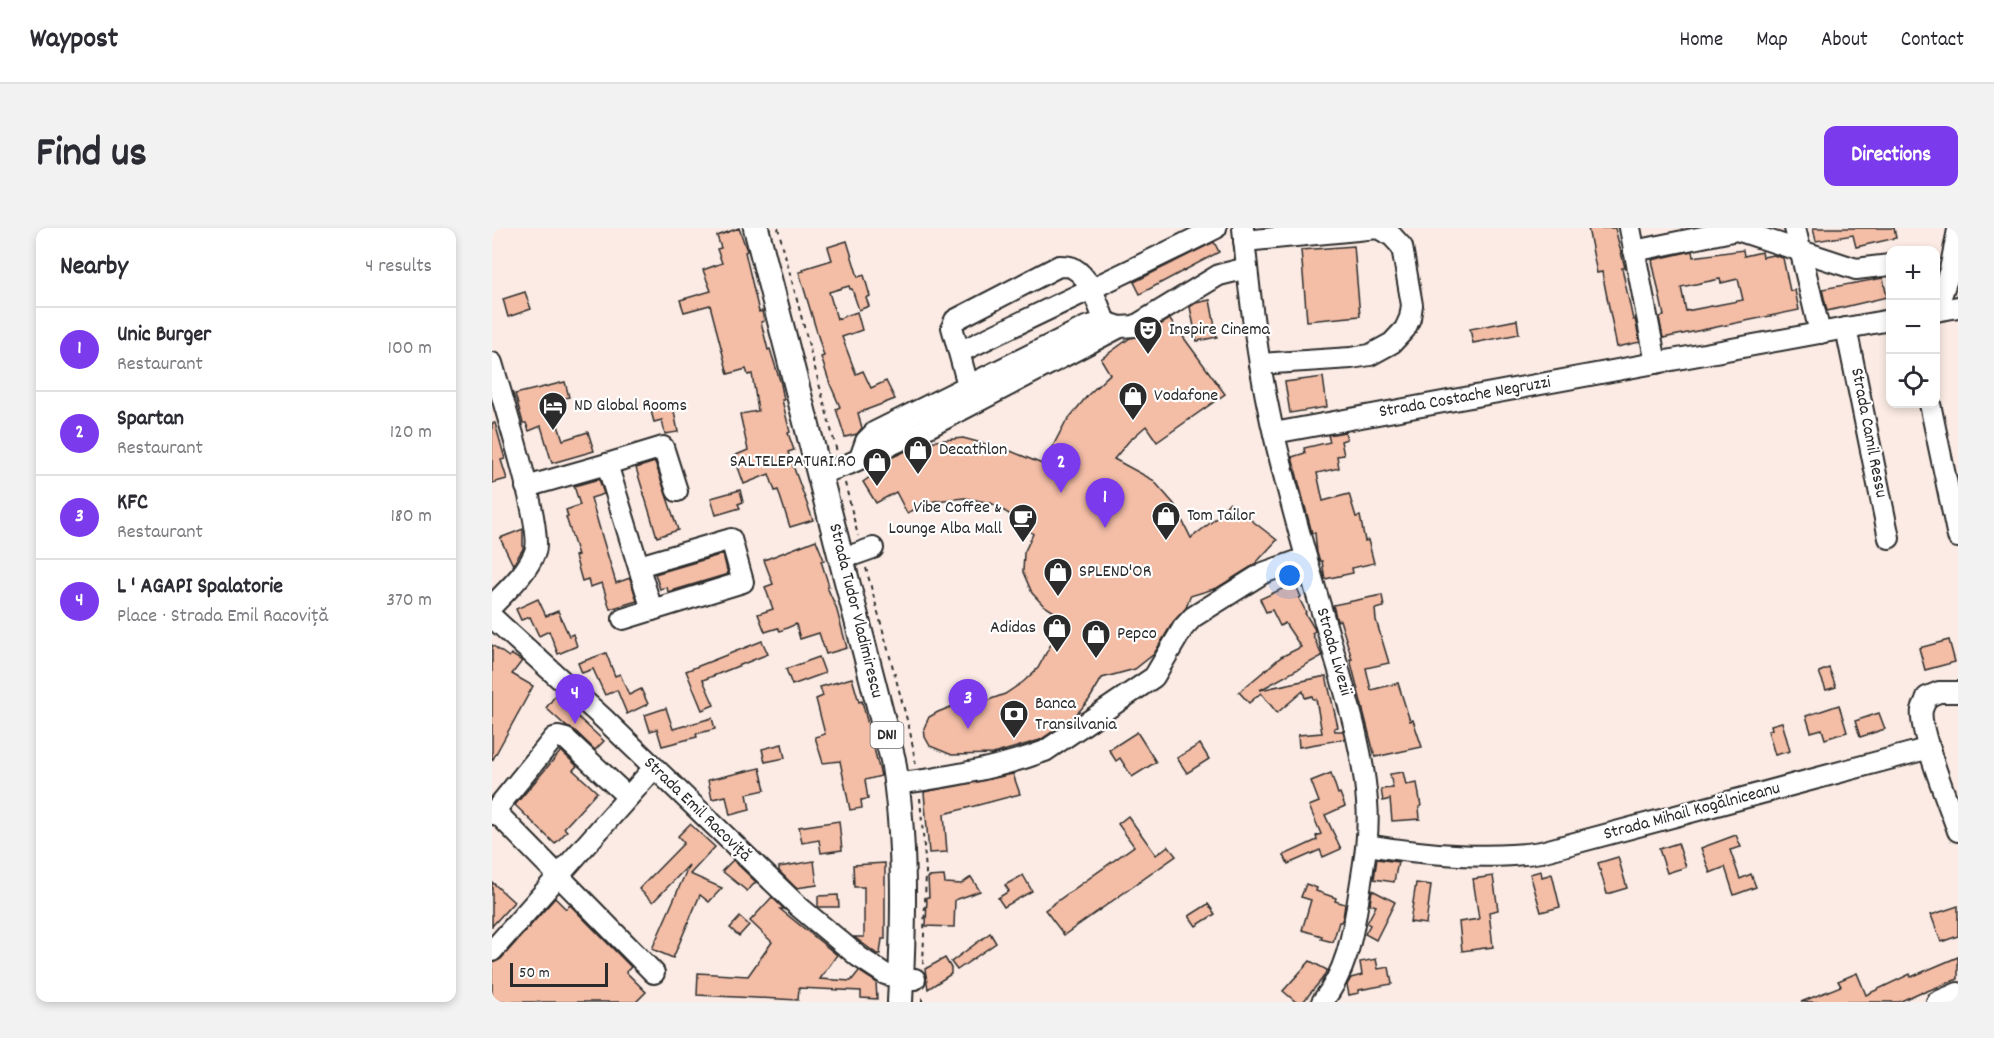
<!DOCTYPE html>
<meta charset="utf-8">
<style>
:root{--surface:#fff;--page:#f2f2f3;--text:#2b2b33;--muted:#7c7c81;--line:#e1e1e2;--accent:#7c3aed}
body{margin:0;font-family:Dekko,sans-serif;background:var(--page);color:var(--text)}
.controls{position:absolute;right:18px;top:18px;display:grid;overflow:hidden;border-radius:12px;box-shadow:0 3px 9px #0003}
.controls button{width:54px;height:54px;display:grid;place-items:center;padding:0;border:0;border-bottom:2px solid var(--line);background:var(--surface);color:var(--text);font:30px sans-serif}
.scale{position:absolute;left:18px;bottom:15px;width:98px;box-sizing:border-box;padding-left:6px;border:3px solid #2b2b2b;border-top:0;font-size:16px;line-height:21px;white-space:nowrap;color:#2b2b2b;-webkit-text-stroke:4px #fff;paint-order:stroke}
.you{position:absolute;left:798px;top:348px;width:21px;height:21px;margin:-15px;border:4px solid #fff;border-radius:50%;background:#1a73e8;box-shadow:0 0 0 9px #1a73e833}
.badge{display:grid;place-items:center;width:39px;height:39px;border-radius:50%;background:var(--accent);color:#fff;font-size:20px;font-weight:700}
.pin{position:absolute;translate:-50% -50px;filter:drop-shadow(0 2px 3px #0008)}
.pin::after{content:'';position:absolute;top:32px;width:21px;height:18px;background:inherit;clip-path:polygon(0 0,100% 0,50% 100%)}
.list{margin:0;padding:0;list-style:none}
h2{display:flex;justify-content:space-between;align-items:center;height:78px;margin:0;padding:0 24px;font-size:26px}
h2 small{font-size:20px;font-weight:400;color:var(--muted)}
.list li{display:grid;grid-template-columns:39px 1fr auto;gap:18px;align-items:center;box-sizing:border-box;height:84px;padding:0 24px;border-top:2px solid var(--line)}
.list b{display:block;font-size:22px;white-space:nowrap}
.list p{margin:0;font-size:20px;white-space:nowrap;color:var(--muted)}
.list em{font-size:20px;font-style:normal;color:var(--muted)}
.icon{flex:none;width:33px;height:33px;fill:none;stroke:currentColor;stroke-width:2;stroke-linecap:round;stroke-linejoin:round}
.map{position:relative;flex:none;width:1466px;height:774px;overflow:hidden;border-radius:12px}
header{display:flex;align-items:center;gap:36px;box-sizing:border-box;height:84px;padding:0 30px;background:var(--surface);border-bottom:2px solid var(--line)}
header strong{font-size:28px}
nav{display:flex;gap:33px;margin-inline-start:auto;font-size:21px}
.intro{display:flex;align-items:center;justify-content:space-between;box-sizing:border-box;height:144px;padding:0 36px}
h1{margin:0;font-size:42px}
.button{padding:15px 27px;border-radius:12px;background:var(--accent);color:#fff;font-size:21px;font-weight:700}
main{display:flex;gap:36px;padding:0 36px}
aside{flex:1;background:var(--surface);border-radius:12px;box-shadow:0 3px 9px #0003}
.map>svg:first-child{display:block}
.building{fill:#f3bda6;stroke:#2b2b2b;stroke-width:1.5;fill-rule:evenodd}
.lines{fill:none;stroke-linecap:round;stroke-linejoin:round}
.minor-casing{stroke:#2b2b2b;stroke-width:24}
.major-casing{stroke:#2b2b2b;stroke-width:28}
.path{stroke:#2b2b2b;stroke-width:2;stroke-dasharray:4.5 4.5;stroke-linecap:butt}
.minor{stroke:#fff;stroke-width:20}
.major{stroke:#fff;stroke-width:24}
.labels{text-anchor:middle;dominant-baseline:central;stroke-width:4.5;stroke-linejoin:round;paint-order:stroke}
.shield{fill:#fff;stroke:#6b6b6b;stroke-width:1.5}
.shield-label{font-size:16px;font-weight:bold;fill:#2b2b2b}
.poi-label{font-size:18px;fill:#2b2b2b;stroke:#fff;text-anchor:start}
.street-label{font-size:18px;fill:#2b2b2b;stroke:#fff}
</style>
<header>
<strong>Waypost</strong>
<nav><a>Home</a><a>Map</a><a>About</a><a>Contact</a></nav>
</header>
<div class="intro"><h1>Find us</h1><a class="button">Directions</a></div>
<main>
<aside>
<h2>Nearby<small>4 results</small></h2>
<ul class="list">
<li><span class="badge">1</span><div><b>Unic Burger</b><p>Restaurant</p></div><em>100 m</em></li>
<li><span class="badge">2</span><div><b>Spartan</b><p>Restaurant</p></div><em>120 m</em></li>
<li><span class="badge">3</span><div><b>KFC</b><p>Restaurant</p></div><em>180 m</em></li>
<li><span class="badge">4</span><div><b>L ' AGAPI Spalatorie</b><p>Place · Strada Emil Racoviță</p></div><em>370 m</em></li>
</ul>
</aside>
<div class="map">
<svg width="1466" height="774" viewBox="0 0 1466 774">
<rect width="100%" height="100%" fill="#fbebe4"/>
<filter id="ink" filterUnits="userSpaceOnUse"><feTurbulence type="fractalNoise" baseFrequency=".0167" numOctaves="2"/><feDisplacementMap in="SourceGraphic" scale="12" xChannelSelector="R" yChannelSelector="G"/><feConvolveMatrix kernelMatrix="1 2 1 2 8 2 1 2 1" color-interpolation-filters="sRGB"/></filter>
<g filter="url(#ink)">
<g class="building">
<polygon points="247,0 255,23 253,24 267,84 270,83 272,93 269,94 276,122 278,121 289,156 292,172 290,172 298,204 296,205 302,222 296,224 321,292 298,299 286,262 283,263 277,246 252,256 242,228 256,222 248,186 266,183 260,146 256,147 254,141 236,146 218,77 192,84 188,72 219,63 211,42 230,35 225,21 229,20 225,8"/>
<polygon points="1096,0 1123,0 1133,40 1130,40 1141,92 1143,91 1148,114 1125,119 1110,44 1105,45"/>
<polygon points="1321,0 1402,0 1404,10 1364,19 1361,7 1324,13"/>
<polygon points="355,13 366,49 372,47 378,68 374,70 377,78 367,82 360,61 358,61 357,58 337,64 345,91 365,84 370,102 350,109 364,146 371,143 379,160 394,153 403,171 366,185 370,200 365,206 353,209 344,181 348,179 338,156 329,129 332,128 307,44 312,43 311,41 340,32 336,19"/>
<polygon points="722,14 727,24 648,66 642,54"/>
<polygon points="862,18 868,88 815,93 809,22"/>
<path d="M 1251,22 L 1252,28 L 1270,24 L 1271,29 L 1281,27 L 1291,30 L 1298,63 L 1303,62 L 1307,82 L 1171,110 L 1167,89 L 1172,88 L 1160,32 L 1200,23 L 1201,29 ZM 1228,51 L 1229,55 L 1246,51 L 1251,72 L 1194,83 L 1189,59 Z"/>
<polygon points="1391,50 1395,69 1335,83 1330,61"/>
<polygon points="33,64 39,81 16,89 11,71"/>
<polygon points="718,72 725,109 705,113 698,79 704,75"/>
<polygon points="678,91 733,166 665,214 654,198 637,213 622,231 661,252 682,276 699,310 722,292 737,275 785,312 762,337 725,360 698,368 694,380 681,394 662,426 643,441 610,450 597,472 582,489 548,512 501,526 460,527 438,518 433,509 432,500 437,489 446,484 466,476 491,474 513,466 531,454 546,440 559,416 567,387 551,377 540,365 531,344 532,325 541,306 524,290 499,275 473,270 442,273 415,285 404,264 384,275 371,254 388,242 385,236 434,214 471,210 516,222 555,238 562,216 573,195 596,167 618,146 609,131 638,110 649,108"/>
<polygon points="1025,92 1027,106 981,115 978,101"/>
<polygon points="831,149 835,179 798,185 793,154"/>
<polygon points="73,154 77,169 58,174 71,212 96,204 102,223 60,235 49,198 37,203 34,195 31,195 23,166"/>
<polygon points="181,178 186,204 173,206 170,192 162,194 159,183"/>
<polygon points="0,195 3,195 13,231 9,232 15,251 0,255"/>
<polygon points="853,204 855,211 849,213 852,227 845,228 847,240 825,245 831,273 857,266 864,289 868,288 873,313 876,312 882,335 860,340 861,345 833,351 830,333 828,333 825,325 823,305 820,305 800,229 813,225 812,220 838,214 836,207"/>
<polygon points="163,234 186,302 165,309 144,240"/>
<polygon points="107,251 112,266 99,270 109,305 124,355 138,350 145,373 118,381 110,355 98,359 96,351 90,353 83,328 86,327 74,289 76,289 74,282 88,277 82,258"/>
<polygon points="248,262 251,274 246,276 248,280 224,287 219,270"/>
<polygon points="31,301 31,321 21,337 8,310"/>
<polygon points="324,312 332,332 329,333 337,358 335,359 344,379 355,420 334,426 327,405 308,411 304,396 288,403 286,400 273,404 266,386 281,381 273,359 281,356 272,332"/>
<polygon points="231,326 236,346 176,364 175,359 168,361 163,346"/>
<polygon points="803,355 809,369 807,370 814,384 813,385 822,400 823,403 820,405 830,428 768,462 834,448 846,499 842,500 843,503 851,503 853,511 807,519 806,507 830,505 824,471 821,471 820,468 813,470 811,463 785,485 769,465 757,475 747,464 789,429 809,419 793,395 788,398 780,382 774,384 768,371"/>
<polygon points="890,367 892,379 883,381 884,392 897,435 874,440 879,462 906,455 918,493 921,492 930,519 883,529 858,431 860,431 848,392 845,393 841,377"/>
<polygon points="46,371 54,388 66,383 77,408 81,406 85,418 66,426 57,403 47,408 38,389 29,392 24,381"/>
<polygon points="1457,412 1463,434 1433,442 1427,420"/>
<polygon points="270,413 276,426 211,452 222,477 210,482 194,443"/>
<polygon points="0,417 17,429 19,426 30,433 20,446 41,458 0,533"/>
<polygon points="114,425 123,448 128,446 137,467 149,461 156,476 135,486 125,462 113,467 101,441 90,445 86,435"/>
<polygon points="327,429 333,445 300,457 294,441"/>
<polygon points="1337,440 1344,459 1334,462 1327,444"/>
<polygon points="360,450 367,474 370,473 389,548 373,552 376,571 369,572 370,580 358,582 348,533 331,535 323,509 333,506 324,471 331,468 328,459"/>
<polygon points="63,468 112,513 103,522 82,502 75,499 54,480"/>
<polygon points="1347,477 1355,504 1333,511 1330,501 1319,504 1314,488"/>
<polygon points="174,480 181,501 220,490 223,501 204,506 205,509 170,518 165,501 158,503 153,487"/>
<polygon points="1387,485 1393,501 1368,509 1363,493"/>
<polygon points="1290,494 1298,523 1283,527 1276,503 1280,501 1279,497"/>
<polygon points="645,504 664,534 640,549 628,530 624,533 617,522"/>
<polygon points="290,516 293,530 273,534 270,521"/>
<polygon points="708,516 717,531 695,545 685,530"/>
<polygon points="69,523 85,538 81,542 105,564 72,600 75,603 63,616 23,577"/>
<polygon points="268,540 273,562 255,566 258,582 238,587 234,568 220,571 216,552"/>
<polygon points="911,544 914,557 925,555 929,578 927,579 928,591 900,593 898,571 891,573 889,561 901,560 898,546"/>
<polygon points="839,545 846,566 848,565 853,578 833,587 849,621 831,629 828,622 796,636 792,627 825,612 824,608 829,606 817,578 827,574 819,553"/>
<polygon points="521,546 528,566 452,586 455,624 437,625 432,564"/>
<polygon points="636,588 664,627 676,618 684,628 572,707 553,682 642,618 626,596"/>
<polygon points="347,593 350,622 329,625 327,612 310,615 307,599"/>
<polygon points="198,596 223,619 198,646 230,660 217,674 208,667 181,730 160,721 197,637 161,674 147,661 192,615 186,608"/>
<polygon points="1244,607 1249,619 1238,622 1248,651 1259,646 1264,659 1242,667 1233,639 1218,645 1209,620"/>
<polygon points="1186,615 1194,639 1175,645 1167,621"/>
<polygon points="1126,629 1135,660 1115,666 1106,635"/>
<polygon points="885,631 906,634 902,654 882,651"/>
<polygon points="241,632 264,654 255,663 230,643"/>
<polygon points="322,633 325,657 304,660 287,643 287,639"/>
<polygon points="393,635 393,711 390,711 388,726 385,726 362,709 372,709 372,659 362,659 361,637"/>
<polygon points="1049,643 1050,649 1060,646 1068,679 1049,684 1038,646"/>
<polygon points="531,647 540,663 512,679 506,670 517,663 513,657"/>
<polygon points="452,648 453,655 469,656 479,649 488,663 463,672 462,699 434,698 435,669 437,669 436,649"/>
<polygon points="1001,648 1006,682 997,684 1001,719 970,723 967,694 987,691 981,651"/>
<polygon points="0,654 22,674 0,698"/>
<polygon points="924,655 939,657 934,696 918,694"/>
<polygon points="814,656 825,660 824,663 844,670 843,673 853,676 851,690 849,694 847,694 841,714 829,711 830,708 810,702 819,672 809,669"/>
<polygon points="880,662 903,674 884,712 873,706 878,697 875,695 884,678 878,676"/>
<polygon points="346,667 347,679 326,679 326,668"/>
<polygon points="280,669 292,681 288,681 345,727 328,751 359,753 367,743 384,754 385,771 369,770 369,763 307,760 306,772 205,767 206,745 256,748 280,714 258,693"/>
<polygon points="63,670 74,681 78,677 139,739 134,744 154,764 144,774 0,774 0,735 9,731"/>
<polygon points="716,676 723,686 704,698 697,688"/>
<polygon points="1466,678 1466,708 1449,714 1439,687"/>
<polygon points="248,689 257,697 247,708 238,700"/>
<polygon points="498,705 504,715 465,742 459,734"/>
<polygon points="1466,729 1466,751 1430,765 1429,764 1407,774 1309,774 1349,758 1346,753 1365,745 1374,767 1418,746 1419,749"/>
<polygon points="453,730 459,740 459,746 436,761 433,741"/>
<polygon points="884,731 886,741 897,739 900,756 867,762 867,765 857,767 855,757 859,750 870,747 868,734"/>
<polygon points="818,733 835,742 830,751 811,774 804,774 791,763"/>
</g>
<g class="lines">
<g class="minor-casing">
<g id="minor">
<path d="M 751,0 C 758,73 767,147 785,219 C 801,284 819,348 838,411 C 853,465 871,518 875,574 C 878,608 871,640 866,673 C 860,710 854,744 830,774"/>
<polyline points="1138,0 1164,135"/>
<polyline points="1245,0 1245,2 1364,41 1398,37"/>
<polyline points="1303,0 1328,105"/>
<polyline points="752,13 886,0 900,8 910,19 920,77 918,90 913,101 900,115 878,127 859,130 768,136"/>
<polyline points="1142,23 1245,2"/>
<polyline points="1444,83 1458,42 1466,2"/>
<polyline points="1444,83 1466,79"/>
<polyline points="1354,100 1397,310"/>
<path d="M 468,124 C 553,82 639,43 724,0"/>
<path d="M 0,135 C 9,166 52,302 43,324 C 35,345 15,362 0,378"/>
<path d="M 476,157 L 460,99 L 463,92 L 567,38 C 571,38 578,38 581,40 C 599,50 606,77 613,94"/>
<polyline points="1438,176 1466,309"/>
<polyline points="782,205 1398,92"/>
<polyline points="368,230 374,213 383,204 594,99 613,94 628,99"/>
<polyline points="115,236 171,219 185,263"/>
<polyline points="328,246 357,236 429,203 628,99 643,98 727,47 755,40"/>
<polyline points="34,259 115,236 160,382"/>
<polyline points="364,326 381,320"/>
<polyline points="0,389 111,490 306,678 367,729 393,746 410,751 423,751"/>
<polyline points="131,391 251,354 239,311 147,338"/>
<path d="M 1466,464 L 1447,464 L 1435,469 C 1434,473 1431,478 1430,482 C 1426,501 1458,580 1466,603"/>
<path d="M 418,554 C 463,548 510,539 553,523 L 662,449 L 691,400 L 701,389 L 771,345 L 814,330"/>
<polyline points="3,583 162,745"/>
<polyline points="0,586 62,510 66,509 74,511 136,569"/>
<path d="M 875,617 C 928,626 997,632 1049,624 L 1438,520"/>
<polyline points="0,723 162,540"/>
<polyline points="1445,774 1466,765"/>
</g>
</g>
<g class="major-casing">
<path id="major" d="M 264,0 L 401,532 C 414,611 412,693 408,774"/>
</g>
<g class="path">
<polyline points="286,0 345,224"/>
<polyline points="353,255 366,308"/>
<polyline points="374,340 418,503 424,538"/>
<polyline points="428,570 434,643 431,738"/>
<polyline points="430,774 430,765"/>
</g>
<use href="#minor" class="minor"/>
<use href="#major" class="major"/>
</g>
</g>
<defs>
<g id="theatre-pin" transform="scale(1.5)"><path d="M0 17L-7.5 6A9.5 9.5 0 1 1 7.5 6Z" fill="#2b2b2b" stroke="#fff"/><path d="M-5-5.5Q0-4 5-5.5V0Q5 5 0 6Q-5 5-5 0ZM-3.3-2.5H-1v1.5H-3.3ZM1-2.5H3.3v1.5H1ZM-2.8 1Q0 5.5 2.8 1Z" fill="#fff"/></g>
<g id="shop-pin" transform="scale(1.5)"><path d="M0 17L-7.5 6A9.5 9.5 0 1 1 7.5 6Z" fill="#2b2b2b" stroke="#fff"/><path d="M-5-2.5h2.3a2.7 3.5 0 0 1 5.4 0H5L5.5 6h-11ZM-1.5-2.5h3a1.5 2.3 0 0 0-3 0Z" fill="#fff"/></g>
<g id="hotel-pin" transform="scale(1.5)"><path d="M0 17L-7.5 6A9.5 9.5 0 1 1 7.5 6Z" fill="#2b2b2b" stroke="#fff"/><path d="M-6-4.5h1.5V1H6V5H4.5V3h-9V5H-6ZM-4 0a1.8 1.8 0 1 1 3.6 0ZM.5 0V-2.5h3Q6-2.5 6 0Z" fill="#fff"/></g>
<g id="cafe-pin" transform="scale(1.5)"><path d="M0 17L-7.5 6A9.5 9.5 0 1 1 7.5 6Z" fill="#2b2b2b" stroke="#fff"/><path d="M-5.5-4.5H6V0H3Q3 3.5 0 3.5H-2.5Q-5.5 3.5-5.5 0ZM3-3.2v2h1.7v-2ZM-6 4.5H4V6H-6Z" fill="#fff"/></g>
<g id="bank-pin" transform="scale(1.5)"><path d="M0 17L-7.5 6A9.5 9.5 0 1 1 7.5 6Z" fill="#2b2b2b" stroke="#fff"/><path d="M-6-4H6V4H-6ZM0-2.3a2.3 2.3 0 1 0 0 4.6a2.3 2.3 0 1 0 0-4.6Z" fill="#fff"/></g>
</defs>
<g fill-rule="evenodd">
<use href="#theatre-pin" x="656" y="102"/>
<use href="#shop-pin" x="641" y="168"/>
<use href="#hotel-pin" x="61" y="178"/>
<use href="#shop-pin" x="426" y="222"/>
<use href="#shop-pin" x="385" y="234"/>
<use href="#shop-pin" x="674" y="288"/>
<use href="#cafe-pin" x="531" y="290"/>
<use href="#shop-pin" x="566" y="344"/>
<use href="#shop-pin" x="565" y="400"/>
<use href="#shop-pin" x="604" y="406"/>
<use href="#bank-pin" x="522" y="486"/>
</g>
<g class="labels">
<rect class="shield" x="378.5" y="494" width="33" height="26" rx="4.5"/>
<g class="shield-label">
<text x="395" y="507">DN1</text>
</g>
<g class="poi-label">
<text x="677" y="102">Inspire Cinema</text>
<text x="662" y="168">Vodafone</text>
<text x="82" y="178">ND Global Rooms</text>
<text x="447" y="222">Decathlon</text>
<text x="364" y="234" text-anchor="end">SALTELEPATURI.RO</text>
<text x="510" y="280" text-anchor="end">Vibe Coffee &amp;<tspan x="510" dy="21">Lounge Alba Mall</tspan></text>
<text x="695" y="288">Tom Tailor</text>
<text x="587" y="344">SPLEND'OR</text>
<text x="544" y="400" text-anchor="end">Adidas</text>
<text x="625" y="406">Pepco</text>
<text x="543" y="476">Banca<tspan x="543" dy="21">Transilvania</tspan></text>
</g>
<g class="street-label">
<text transform="translate(973 170) rotate(-10)">Strada Costache Negruzzi</text>
<text transform="translate(1376 205) rotate(79)">Strada Camil Ressu</text>
<text transform="translate(363 383) rotate(76)">Strada Tudor Vladimirescu</text>
<text transform="translate(841 424) rotate(74)">Strada Livezii</text>
<text transform="translate(205 582) rotate(44)">Strada Emil Racoviță</text>
<text transform="translate(1200 584) rotate(-15)">Strada Mihail Kogălniceanu</text>
</g>
</g>
</svg>
<div class="controls">
<button>+</button>
<button>−</button>
<button><svg class="icon" aria-label="locate" viewBox="0 0 24 24"><circle cx="12" cy="12" r="6"/><path d="M12 2v4M12 18v4M2 12h4M18 12h4"/></svg></button>
</div>
<div class="scale">50 m</div>
<div class="you"></div>
<div class="pin badge" style="left:613px;top:300px">1</div>
<div class="pin badge" style="left:569px;top:265px">2</div>
<div class="pin badge" style="left:476px;top:501px">3</div>
<div class="pin badge" style="left:83px;top:496px">4</div>
</div>
</main>
